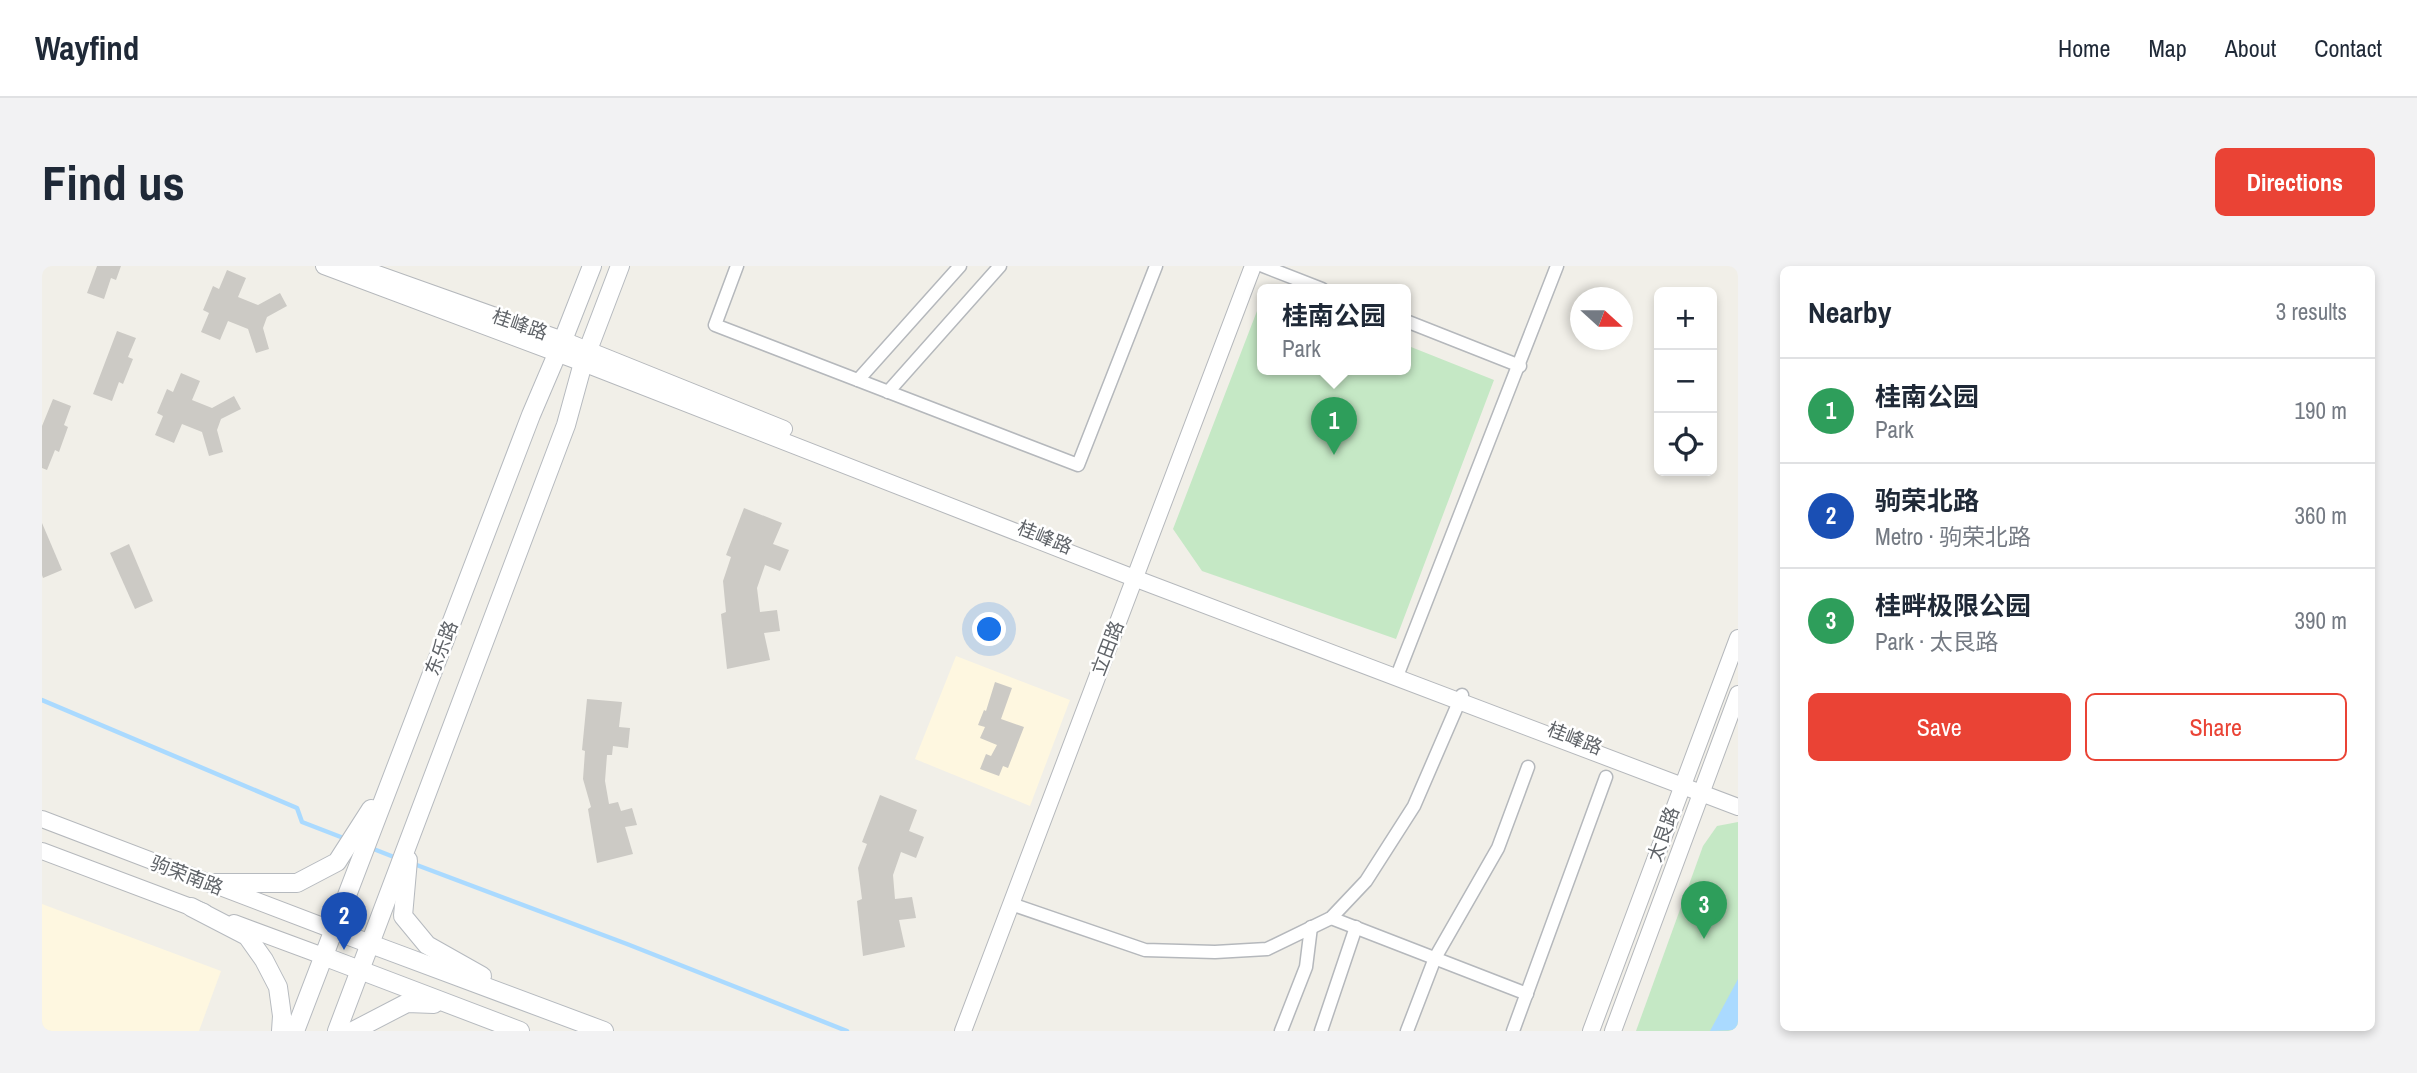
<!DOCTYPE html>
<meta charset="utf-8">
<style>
:root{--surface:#fff;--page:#f2f2f3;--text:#1f2937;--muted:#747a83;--line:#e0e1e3;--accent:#ea4335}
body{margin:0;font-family:"Archivo Narrow","Noto Sans SC",sans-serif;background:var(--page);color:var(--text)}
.controls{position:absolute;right:21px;top:21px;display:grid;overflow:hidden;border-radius:10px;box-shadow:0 4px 10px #0003}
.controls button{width:63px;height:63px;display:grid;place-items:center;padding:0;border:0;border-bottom:2px solid var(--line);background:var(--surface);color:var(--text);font:35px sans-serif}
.compass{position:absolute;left:1528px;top:21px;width:63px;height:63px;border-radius:50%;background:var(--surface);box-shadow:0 4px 10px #0003;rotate:111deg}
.you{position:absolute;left:948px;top:364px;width:24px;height:24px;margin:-18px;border:5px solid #fff;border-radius:50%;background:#1a73e8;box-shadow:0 0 0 10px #1a73e833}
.badge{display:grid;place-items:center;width:46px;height:46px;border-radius:50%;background:var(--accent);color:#fff;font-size:23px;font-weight:700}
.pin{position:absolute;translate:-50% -58px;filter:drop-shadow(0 2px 4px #0008)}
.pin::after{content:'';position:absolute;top:37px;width:24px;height:21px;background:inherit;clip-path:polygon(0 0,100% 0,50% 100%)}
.popup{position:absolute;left:1215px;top:18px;width:154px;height:91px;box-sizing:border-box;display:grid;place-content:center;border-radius:10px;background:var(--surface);filter:drop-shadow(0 2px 5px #0005);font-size:23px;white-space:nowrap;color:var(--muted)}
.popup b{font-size:26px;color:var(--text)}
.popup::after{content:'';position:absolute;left:50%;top:100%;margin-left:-14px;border:14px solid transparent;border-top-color:var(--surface)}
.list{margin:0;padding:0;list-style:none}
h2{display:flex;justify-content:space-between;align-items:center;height:91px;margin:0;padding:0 28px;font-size:30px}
h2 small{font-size:23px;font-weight:400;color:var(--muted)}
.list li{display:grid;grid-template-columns:46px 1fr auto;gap:21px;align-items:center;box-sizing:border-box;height:105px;padding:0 28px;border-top:2px solid var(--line)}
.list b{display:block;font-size:26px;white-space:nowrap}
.list p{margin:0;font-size:23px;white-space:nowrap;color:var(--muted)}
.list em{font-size:23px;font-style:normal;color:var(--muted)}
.actions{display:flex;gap:14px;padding:21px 28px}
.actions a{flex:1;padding:16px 0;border:2px solid var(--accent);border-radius:10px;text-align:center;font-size:24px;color:var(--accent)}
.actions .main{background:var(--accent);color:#fff}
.icon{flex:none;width:38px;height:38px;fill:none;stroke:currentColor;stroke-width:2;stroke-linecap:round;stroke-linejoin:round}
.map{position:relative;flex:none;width:1696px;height:765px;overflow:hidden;border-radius:10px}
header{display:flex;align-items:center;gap:42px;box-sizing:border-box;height:98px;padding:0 35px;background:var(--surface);border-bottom:2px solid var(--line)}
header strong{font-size:33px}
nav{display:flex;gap:38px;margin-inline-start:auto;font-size:24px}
.intro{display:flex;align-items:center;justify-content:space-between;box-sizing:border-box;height:168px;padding:0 42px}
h1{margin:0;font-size:49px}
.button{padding:18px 32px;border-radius:10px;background:var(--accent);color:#fff;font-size:24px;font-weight:700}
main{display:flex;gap:42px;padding:0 42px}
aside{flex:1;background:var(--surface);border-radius:10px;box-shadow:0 4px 10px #0003}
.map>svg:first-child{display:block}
.commercial{fill:#fef7e0}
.green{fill:#c5e8c5}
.water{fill:#aadaff}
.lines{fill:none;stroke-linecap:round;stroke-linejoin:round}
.stream{stroke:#aadaff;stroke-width:4.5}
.building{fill:#cccac5}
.minor-casing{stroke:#b5b8bc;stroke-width:15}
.tertiary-casing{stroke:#b5b8bc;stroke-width:18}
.secondary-casing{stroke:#b6babf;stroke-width:20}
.minor{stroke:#fff;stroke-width:12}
.tertiary{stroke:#fff;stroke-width:16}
.secondary{stroke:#fff;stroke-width:18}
.labels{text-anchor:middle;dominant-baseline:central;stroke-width:5;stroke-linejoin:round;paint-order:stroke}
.street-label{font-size:19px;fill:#5f6368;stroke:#fff}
</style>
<header>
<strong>Wayfind</strong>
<nav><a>Home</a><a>Map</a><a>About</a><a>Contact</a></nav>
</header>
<div class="intro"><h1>Find us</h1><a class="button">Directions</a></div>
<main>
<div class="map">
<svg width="1696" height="765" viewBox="0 0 1696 765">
<rect width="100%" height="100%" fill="#f1efe8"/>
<g class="commercial">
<polygon points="914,390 1028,434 988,540 873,493"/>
<polygon points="0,638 179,705 157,765 0,765"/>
</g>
<g class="green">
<polygon points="1220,32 1220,103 1364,103 1364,79 1452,114 1354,373 1160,305 1131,263"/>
<polygon points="1696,556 1696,765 1594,765 1661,580 1675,560"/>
</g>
<polygon class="water" points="1696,713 1696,764 1668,765"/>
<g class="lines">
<g class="stream">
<polyline points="0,434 255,542 260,556 304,573"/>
<polyline points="329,582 357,593"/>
<polyline points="372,598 585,678 805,765"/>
</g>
</g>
<g class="building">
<polygon points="55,0 79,0 74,14 69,12 62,33 45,27"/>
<polygon points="185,4 204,12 196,31 216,39 238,27 245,40 225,51 221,62 227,83 214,87 206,63 186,55 178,74 159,66 167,47 161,44 171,20 177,23"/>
<polygon points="75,65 94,72 86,91 91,93 81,118 77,116 70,135 51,128"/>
<polygon points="139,107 158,115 150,134 170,142 192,130 199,143 179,153 175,164 181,186 167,190 160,166 140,158 132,177 113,169 121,150 115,147 125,123 131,126"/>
<polygon points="11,133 29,140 22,159 26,161 17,186 13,184 5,204 0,202 0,160"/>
<polygon points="702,242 740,257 731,278 747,284 738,305 723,299 715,322 718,346 735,344 738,365 722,367 728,394 685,403 679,348 684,346 681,315 689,291 684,289"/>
<polygon points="0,257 20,304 1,312 0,309"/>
<polygon points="87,278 111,335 93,343 68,287"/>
<polygon points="953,416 970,422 959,453 982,461 966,502 961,500 957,510 938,503 944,488 949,490 955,479 938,472 943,461 936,459 942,444 944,445"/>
<polygon points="545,433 580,436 577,461 588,462 586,482 571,480 570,489 565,489 563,515 567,538 576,536 579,545 590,542 595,559 583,561 591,588 555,597 546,543 549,541 541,513 543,485 540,484"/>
<polygon points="838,529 875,544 867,565 882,571 874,592 859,586 851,609 853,633 870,631 874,652 857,654 863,681 821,690 815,635 820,633 816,602 825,578 820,576"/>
</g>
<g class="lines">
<g class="minor-casing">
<g id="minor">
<polyline points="695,0 673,59 1036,199 1114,0"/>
<polyline points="1221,0 1280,23"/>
<polyline points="1364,55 1478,100"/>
<polyline points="816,114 918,0"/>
<polyline points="846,126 958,0"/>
<polyline points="1357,405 1515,0"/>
<polyline points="969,638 1103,684 1173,686 1225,683 1289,652 1324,615 1372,540 1420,429"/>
<polyline points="1289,652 1485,728"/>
<polyline points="1239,765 1264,701 1269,661"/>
<polyline points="1279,765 1314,661"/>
<polyline points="1365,765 1393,692 1456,582 1486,501"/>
<polyline points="1471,765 1564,511"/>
</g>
</g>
<g class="tertiary-casing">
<g id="tertiary">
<polyline points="282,0 541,97 1092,312 1696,541"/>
<polyline points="313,0 521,74 742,163"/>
<polyline points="0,553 291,664"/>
<polyline points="0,585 162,646"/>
<polyline points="192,657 281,690"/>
<polyline points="921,765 1211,0"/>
<polyline points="1549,765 1696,372"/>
<polyline points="1571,765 1696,428"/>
</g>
</g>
<g class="secondary-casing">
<g id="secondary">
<polyline points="366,594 361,650 385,679 440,710"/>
<polyline points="168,617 255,617 295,596 329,543"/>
<polyline points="149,641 205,670 222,694 236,721 240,750 239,765"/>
<polyline points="291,664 562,765"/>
<polyline points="281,690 478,765"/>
<polyline points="253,765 489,149 521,74 550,0"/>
<polyline points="295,765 524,159 541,97 578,0"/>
<polyline points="311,765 365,737 392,738"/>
</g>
</g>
<use href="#minor" class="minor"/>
<use href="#tertiary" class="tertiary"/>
<use href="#secondary" class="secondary"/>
</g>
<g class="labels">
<g class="street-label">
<text transform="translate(478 58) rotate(19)">桂峰路</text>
<text transform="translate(1003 271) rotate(22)">桂峰路</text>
<text transform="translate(399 382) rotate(-69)">东乐路</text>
<text transform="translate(1065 382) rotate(-69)">立田路</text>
<text transform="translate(1533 472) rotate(21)">桂峰路</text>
<text transform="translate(1621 568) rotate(-70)">太艮路</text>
<text transform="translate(145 609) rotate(21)">驹荣南路</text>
</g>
</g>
</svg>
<div class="controls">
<button>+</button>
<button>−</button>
<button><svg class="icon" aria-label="locate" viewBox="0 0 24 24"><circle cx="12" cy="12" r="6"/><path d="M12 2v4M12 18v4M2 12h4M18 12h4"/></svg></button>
</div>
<svg class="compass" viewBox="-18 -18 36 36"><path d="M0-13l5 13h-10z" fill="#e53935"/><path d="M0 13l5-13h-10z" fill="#747a83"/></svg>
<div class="you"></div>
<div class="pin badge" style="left:1292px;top:189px;background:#2e9e5b">1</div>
<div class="popup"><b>桂南公园</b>Park</div>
<div class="pin badge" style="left:302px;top:684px;background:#1a4fb4">2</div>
<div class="pin badge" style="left:1662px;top:673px;background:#2e9e5b">3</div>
</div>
<aside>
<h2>Nearby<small>3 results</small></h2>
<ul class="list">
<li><span class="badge" style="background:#2e9e5b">1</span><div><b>桂南公园</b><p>Park</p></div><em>190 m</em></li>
<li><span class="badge" style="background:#1a4fb4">2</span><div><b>驹荣北路</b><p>Metro · 驹荣北路</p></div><em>360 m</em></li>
<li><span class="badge" style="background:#2e9e5b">3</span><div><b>桂畔极限公园</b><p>Park · 太艮路</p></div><em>390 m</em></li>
</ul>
<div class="actions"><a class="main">Save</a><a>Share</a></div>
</aside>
</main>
